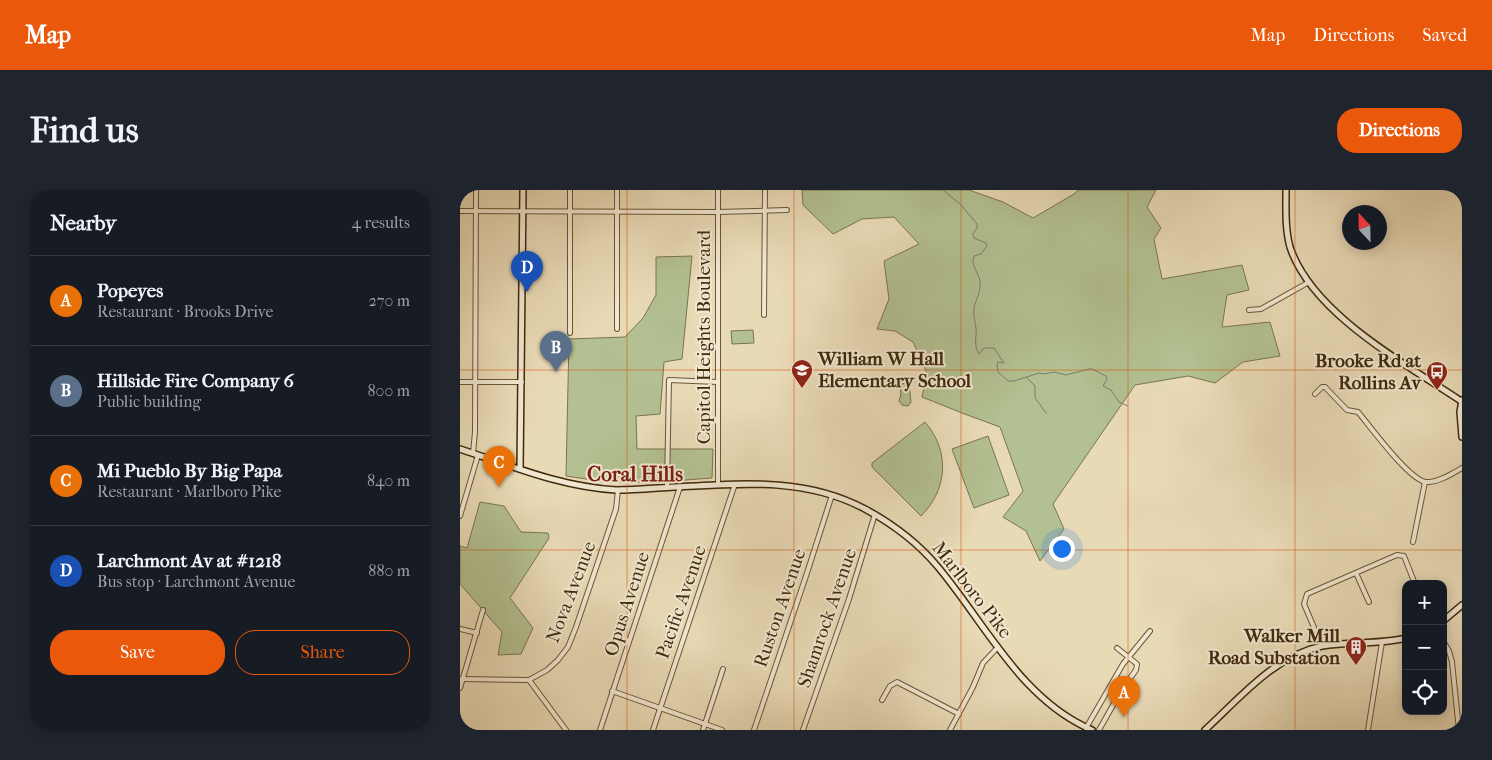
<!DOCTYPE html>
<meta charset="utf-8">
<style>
:root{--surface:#171b24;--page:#20242c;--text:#f1f3f6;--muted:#9ea1a6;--line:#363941;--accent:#ea580c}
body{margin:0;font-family:"IM FELL French Canon",serif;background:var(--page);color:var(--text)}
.controls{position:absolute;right:15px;bottom:15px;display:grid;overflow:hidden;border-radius:10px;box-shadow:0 2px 12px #0003}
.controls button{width:45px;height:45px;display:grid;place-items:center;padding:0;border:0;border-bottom:1px solid var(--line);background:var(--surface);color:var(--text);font:25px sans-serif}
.compass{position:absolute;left:882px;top:15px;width:45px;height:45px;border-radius:50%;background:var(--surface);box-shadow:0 2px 12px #0003;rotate:338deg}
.you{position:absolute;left:601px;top:358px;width:18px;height:18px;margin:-12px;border:4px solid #fff;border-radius:50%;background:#1a73e8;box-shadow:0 0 0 8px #1a73e833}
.badge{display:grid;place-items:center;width:32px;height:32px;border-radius:50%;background:var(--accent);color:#fff;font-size:16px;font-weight:700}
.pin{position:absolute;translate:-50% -41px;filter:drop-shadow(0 1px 2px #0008)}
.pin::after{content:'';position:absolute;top:26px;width:18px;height:15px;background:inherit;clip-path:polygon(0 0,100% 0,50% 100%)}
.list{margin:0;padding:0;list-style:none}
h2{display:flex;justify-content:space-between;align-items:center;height:65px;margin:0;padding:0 20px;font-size:21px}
h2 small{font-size:16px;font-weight:400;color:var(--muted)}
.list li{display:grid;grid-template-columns:32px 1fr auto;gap:15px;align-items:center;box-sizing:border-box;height:90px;padding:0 20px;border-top:1px solid var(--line)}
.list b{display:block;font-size:19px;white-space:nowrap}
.list p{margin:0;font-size:16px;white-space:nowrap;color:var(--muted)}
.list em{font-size:16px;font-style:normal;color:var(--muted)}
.actions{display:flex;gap:10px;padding:15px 20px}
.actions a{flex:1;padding:11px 0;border:1px solid var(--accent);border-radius:20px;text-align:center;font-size:18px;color:var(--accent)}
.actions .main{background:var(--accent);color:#fff}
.icon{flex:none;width:28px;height:28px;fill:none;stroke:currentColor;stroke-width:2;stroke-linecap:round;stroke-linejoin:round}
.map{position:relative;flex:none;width:1002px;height:540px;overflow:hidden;border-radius:20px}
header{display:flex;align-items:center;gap:30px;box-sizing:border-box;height:70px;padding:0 25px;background:var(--accent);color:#fff}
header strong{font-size:24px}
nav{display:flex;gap:28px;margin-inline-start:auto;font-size:18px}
.intro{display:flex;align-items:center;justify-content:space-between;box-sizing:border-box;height:120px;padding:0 30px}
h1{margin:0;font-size:35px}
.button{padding:12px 22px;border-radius:20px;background:var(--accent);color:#fff;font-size:18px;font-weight:700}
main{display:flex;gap:30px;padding:0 30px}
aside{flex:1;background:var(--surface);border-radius:20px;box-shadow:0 2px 12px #0003}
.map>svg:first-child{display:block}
.green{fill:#b3c091;stroke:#79754e}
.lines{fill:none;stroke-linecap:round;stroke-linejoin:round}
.stream{stroke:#777f73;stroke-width:1}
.street-casing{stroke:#6a5636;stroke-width:6}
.secondary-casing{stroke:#3f2a0c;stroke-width:8}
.street{stroke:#f1e7d0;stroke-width:4}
.secondary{stroke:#f1e7d0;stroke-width:5}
.grid{fill:none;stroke:#cf520c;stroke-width:1;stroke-opacity:0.55}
.labels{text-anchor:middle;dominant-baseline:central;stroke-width:4;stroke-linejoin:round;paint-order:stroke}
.street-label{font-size:19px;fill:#3f2a0c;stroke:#f1e7d0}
.poi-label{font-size:19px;font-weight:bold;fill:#3f2a0c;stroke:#f1e7d0;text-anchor:end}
.quarter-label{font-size:21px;font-weight:bold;fill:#7a1f14;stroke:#f1e7d0}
</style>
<header>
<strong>Map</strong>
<nav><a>Map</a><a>Directions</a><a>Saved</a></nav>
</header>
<div class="intro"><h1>Find us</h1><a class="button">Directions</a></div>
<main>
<aside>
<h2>Nearby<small>4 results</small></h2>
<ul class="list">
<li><span class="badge" style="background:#e8710a">A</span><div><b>Popeyes</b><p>Restaurant · Brooks Drive</p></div><em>270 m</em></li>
<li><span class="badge" style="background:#5c6f8a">B</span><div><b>Hillside Fire Company 6</b><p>Public building</p></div><em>800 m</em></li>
<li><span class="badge" style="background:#e8710a">C</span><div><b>Mi Pueblo By Big Papa</b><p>Restaurant · Marlboro Pike</p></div><em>840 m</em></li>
<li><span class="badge" style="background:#1a4fb4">D</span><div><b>Larchmont Av at #1218</b><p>Bus stop · Larchmont Avenue</p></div><em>880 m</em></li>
</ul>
<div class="actions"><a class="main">Save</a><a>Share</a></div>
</aside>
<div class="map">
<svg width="1002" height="540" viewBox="0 0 1002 540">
<rect width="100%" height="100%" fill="#e9dab6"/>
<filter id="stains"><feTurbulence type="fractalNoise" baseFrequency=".004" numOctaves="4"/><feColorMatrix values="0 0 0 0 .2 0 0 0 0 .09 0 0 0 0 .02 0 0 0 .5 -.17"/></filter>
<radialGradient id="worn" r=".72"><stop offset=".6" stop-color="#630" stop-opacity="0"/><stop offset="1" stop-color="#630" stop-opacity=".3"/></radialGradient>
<g class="green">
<polygon points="342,0 509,0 543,12 573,28 614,4 618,0 696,0 687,17 701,38 694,49 702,89 782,75 789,100 767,105 762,137 810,132 820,166 783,172 755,193 728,186 675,195 593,314 604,339 580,371 566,341 543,327 563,301 540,237 502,223 462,207 467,183 453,152 435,141 417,139 429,109 424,71 459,54 434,27 402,29 373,44 343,15"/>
<polygon points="232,66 222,169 204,172 200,224 176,226 177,259 253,259 252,288 199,292 146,292 106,286 109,149 165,147 183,128 196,105 196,67"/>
<polygon points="293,140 294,153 272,154 271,141"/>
<polygon points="449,193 451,212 448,216 442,215 439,211 441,204 440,194"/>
<path d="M 465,232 C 490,261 488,299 461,326 L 412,277 L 412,273 Z"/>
<polygon points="528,246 549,305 514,318 492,259"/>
<polygon points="20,312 44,316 61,342 88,343 89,348 50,408 73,438 61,464 38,465 42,442 0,394 0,356 7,358"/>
</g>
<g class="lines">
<g class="stream">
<path d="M 483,0 L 501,15 L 517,34 L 517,38 L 513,44 L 514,48 L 526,53 L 527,56 L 521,64 L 514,66 C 510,76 519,82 520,92 C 521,102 516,109 514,118 C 513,126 515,131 516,138 C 517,148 513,154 519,164 L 524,158 L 534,158 L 544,173 L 538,172 L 537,174 L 538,182 L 548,191 L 554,191 L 579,183 L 584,184 L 594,182 L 606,185 L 629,179 L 632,179 L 646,186 L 647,189 L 643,196 L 651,200 L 659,212 L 668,216"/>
<polyline points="567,188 575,196 575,208 586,223"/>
</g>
<g class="street-casing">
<g id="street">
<polyline points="110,0 110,143"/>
<polyline points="157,0 157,139"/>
<polyline points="0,21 258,22 327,20"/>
<polyline points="789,120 801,119 849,92"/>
<polyline points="304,125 305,0"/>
<polyline points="0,192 62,192"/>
<path d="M 855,204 L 862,197 L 865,197 L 887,220 L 898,222 C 910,236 949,290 966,292 C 977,293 992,284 1002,278"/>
<polyline points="13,263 15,242 16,0"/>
<polyline points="258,295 258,0"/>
<polyline points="207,297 209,190 258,192"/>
<polyline points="0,326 18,265"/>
<polyline points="953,352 965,292"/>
<polyline points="896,383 909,412"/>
<polyline points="0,439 17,443"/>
<polyline points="983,451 989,461 992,472 999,540"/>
<polyline points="862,456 844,414 847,404 937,365 944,366 955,394"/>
<polyline points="0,489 69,490 87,480 98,470 108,457 116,437 156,319 158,300"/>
<polyline points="69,490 106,540"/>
<polyline points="0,498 23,420"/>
<polyline points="152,501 262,540"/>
<polyline points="422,510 430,496 437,492 499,524"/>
<polyline points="626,538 663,474 690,441"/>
<polyline points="140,540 220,297"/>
<polyline points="193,540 275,294"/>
<polyline points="243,540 263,479"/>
<polyline points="294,540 347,383 372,305"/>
<polyline points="343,540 389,409 415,324"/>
<polyline points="490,540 513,497 523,473 538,457"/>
<polyline points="639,540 661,501 676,480 677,474 657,458"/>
<polyline points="908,540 922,452"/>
</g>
</g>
<g class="secondary-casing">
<g id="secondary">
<path d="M 826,0 C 826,19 825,39 830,57 C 852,124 946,174 1001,211"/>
<polyline points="1002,210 1000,222 1002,247"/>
<path d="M 0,259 C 52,276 101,297 156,300 C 170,300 184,299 198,298 C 268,295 340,284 405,319 C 433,334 458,353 478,377 C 525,433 561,510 632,540"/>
<polyline points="60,279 63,0"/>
<polyline points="983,431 1002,415"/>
<path d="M 745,540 C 780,508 814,466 862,456 C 890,451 918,455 946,448"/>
</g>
</g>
<use href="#street" class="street"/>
<use href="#secondary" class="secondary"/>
</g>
<path class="grid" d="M 167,0 L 167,540M 334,0 L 334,540M 501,0 L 501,540M 668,0 L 668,540M 835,0 L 835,540M 0,180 L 1002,180M 0,360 L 1002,360"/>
<defs>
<g id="school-pin" transform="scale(1.125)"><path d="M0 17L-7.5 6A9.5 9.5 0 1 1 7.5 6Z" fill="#8f2418" stroke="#f1e7d0"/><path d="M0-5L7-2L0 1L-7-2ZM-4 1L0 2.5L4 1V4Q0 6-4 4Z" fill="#fff"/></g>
<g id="bus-pin" transform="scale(1.125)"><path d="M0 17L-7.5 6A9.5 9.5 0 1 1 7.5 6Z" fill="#8f2418" stroke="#f1e7d0"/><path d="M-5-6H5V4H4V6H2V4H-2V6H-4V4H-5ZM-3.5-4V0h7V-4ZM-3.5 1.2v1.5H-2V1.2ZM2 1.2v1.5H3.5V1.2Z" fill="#fff"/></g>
<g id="building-pin" transform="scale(1.125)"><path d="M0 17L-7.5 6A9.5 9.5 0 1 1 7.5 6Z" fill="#8f2418" stroke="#f1e7d0"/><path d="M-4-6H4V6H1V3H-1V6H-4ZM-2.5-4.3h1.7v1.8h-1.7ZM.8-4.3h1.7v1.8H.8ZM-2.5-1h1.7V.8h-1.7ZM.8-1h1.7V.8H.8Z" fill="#fff"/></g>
</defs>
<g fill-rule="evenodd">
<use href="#school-pin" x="342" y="180"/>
<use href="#bus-pin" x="977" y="182"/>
<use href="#building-pin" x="896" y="457"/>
</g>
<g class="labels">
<g class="street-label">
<text transform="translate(244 147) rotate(-90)">Capitol Heights Boulevard</text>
<text transform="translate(512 400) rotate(52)">Marlboro Pike</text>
<text transform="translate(111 402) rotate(-69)">Nova Avenue</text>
<text transform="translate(221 412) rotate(-71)">Pacific Avenue</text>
<text transform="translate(167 414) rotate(-72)">Opus Avenue</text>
<text transform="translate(320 418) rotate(-71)">Ruston Avenue</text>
<text transform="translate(367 428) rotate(-71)">Shamrock Avenue</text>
</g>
<g class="poi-label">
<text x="358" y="169" text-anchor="start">William W Hall<tspan x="358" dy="22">Elementary School</tspan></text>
<text x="961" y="171">Brooke Rd at<tspan x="961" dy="22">Rollins Av</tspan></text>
<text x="880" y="446">Walker Mill<tspan x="880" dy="22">Road Substation</tspan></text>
</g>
<g class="quarter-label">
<text x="175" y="284">Coral Hills</text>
</g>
</g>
<rect width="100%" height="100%" filter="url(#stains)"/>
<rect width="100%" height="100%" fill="url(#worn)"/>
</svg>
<div class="controls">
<button>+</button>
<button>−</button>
<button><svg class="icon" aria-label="locate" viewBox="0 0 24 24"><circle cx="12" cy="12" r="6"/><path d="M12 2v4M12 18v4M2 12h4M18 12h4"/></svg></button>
</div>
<svg class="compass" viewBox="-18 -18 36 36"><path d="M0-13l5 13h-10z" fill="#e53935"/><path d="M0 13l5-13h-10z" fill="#9ea1a6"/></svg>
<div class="you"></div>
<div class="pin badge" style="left:664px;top:527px;background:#e8710a">A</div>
<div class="pin badge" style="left:96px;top:182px;background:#5c6f8a">B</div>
<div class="pin badge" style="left:39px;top:297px;background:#e8710a">C</div>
<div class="pin badge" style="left:67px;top:102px;background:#1a4fb4">D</div>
</div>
</main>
